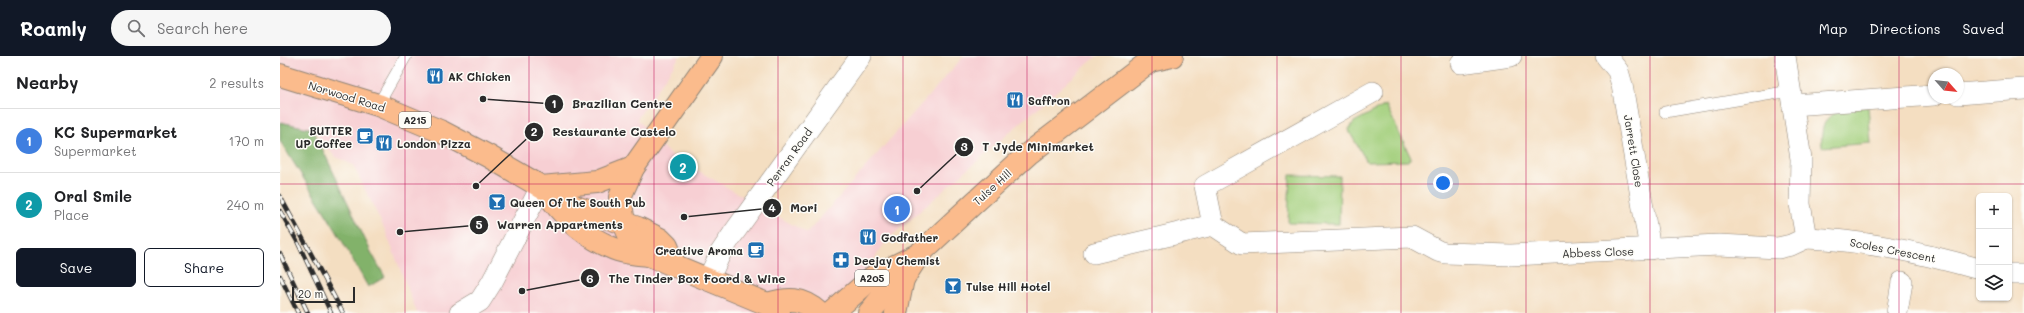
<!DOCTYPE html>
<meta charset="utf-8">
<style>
:root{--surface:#fff;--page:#f6f6f6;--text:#202124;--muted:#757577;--line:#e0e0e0;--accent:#111827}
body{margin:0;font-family:Mali,sans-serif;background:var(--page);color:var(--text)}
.controls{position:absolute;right:12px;bottom:12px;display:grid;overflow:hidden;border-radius:6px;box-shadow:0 1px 3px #0004}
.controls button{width:36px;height:36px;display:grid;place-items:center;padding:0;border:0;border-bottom:1px solid var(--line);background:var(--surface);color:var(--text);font:20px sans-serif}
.compass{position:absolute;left:1648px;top:12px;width:36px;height:36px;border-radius:50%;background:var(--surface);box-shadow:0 1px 3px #0004;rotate:117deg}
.scale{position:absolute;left:12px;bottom:10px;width:63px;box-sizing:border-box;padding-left:4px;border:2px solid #2b2b2b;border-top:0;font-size:11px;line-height:14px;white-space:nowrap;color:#2b2b2b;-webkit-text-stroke:3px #fdfcf7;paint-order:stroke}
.you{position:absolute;left:1163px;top:127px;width:14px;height:14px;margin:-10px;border:3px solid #fff;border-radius:50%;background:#1a73e8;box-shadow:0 0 0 6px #1a73e833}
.badge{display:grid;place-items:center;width:26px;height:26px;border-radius:50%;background:var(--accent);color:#fff;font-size:13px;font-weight:700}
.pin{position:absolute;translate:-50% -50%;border:2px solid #fff;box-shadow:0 1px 4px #0006}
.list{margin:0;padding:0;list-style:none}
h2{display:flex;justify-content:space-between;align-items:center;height:52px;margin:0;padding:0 16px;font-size:17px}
h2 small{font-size:13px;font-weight:400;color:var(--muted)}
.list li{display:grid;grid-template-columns:26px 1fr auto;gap:12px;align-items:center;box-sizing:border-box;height:64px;padding:0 16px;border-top:1px solid var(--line)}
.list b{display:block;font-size:15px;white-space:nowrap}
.list p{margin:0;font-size:13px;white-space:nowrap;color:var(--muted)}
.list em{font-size:13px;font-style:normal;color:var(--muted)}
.actions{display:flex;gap:8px;padding:12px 16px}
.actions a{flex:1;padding:9px 0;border:1px solid var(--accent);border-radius:6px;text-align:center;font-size:14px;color:var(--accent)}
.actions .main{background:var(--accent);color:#fff}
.icon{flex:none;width:22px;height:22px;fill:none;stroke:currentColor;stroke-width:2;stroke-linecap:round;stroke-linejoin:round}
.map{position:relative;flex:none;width:1744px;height:257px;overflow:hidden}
header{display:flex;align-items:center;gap:24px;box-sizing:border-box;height:56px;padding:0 20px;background:var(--accent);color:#fff}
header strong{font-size:19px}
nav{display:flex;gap:22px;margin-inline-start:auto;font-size:14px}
.search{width:280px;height:36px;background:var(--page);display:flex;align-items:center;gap:10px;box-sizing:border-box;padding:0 14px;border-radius:22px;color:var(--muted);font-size:15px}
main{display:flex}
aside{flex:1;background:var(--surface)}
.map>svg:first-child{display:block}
.built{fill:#f7cfd3}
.green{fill:#a3cf7b;stroke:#677d53}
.forest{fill:#82b26b;stroke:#566e4b}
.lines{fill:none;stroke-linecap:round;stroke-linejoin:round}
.lane-casing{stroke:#908476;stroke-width:12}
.street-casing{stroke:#908476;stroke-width:22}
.primary-casing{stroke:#908476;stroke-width:24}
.highway-casing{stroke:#908476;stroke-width:24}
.lane{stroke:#fff;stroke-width:11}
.street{stroke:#fff;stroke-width:21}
.primary{stroke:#fbbb8c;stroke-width:22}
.highway{stroke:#fbbb8c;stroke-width:22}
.rail-casing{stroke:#2b2b2b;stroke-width:4.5}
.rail{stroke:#fdfcf7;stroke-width:3;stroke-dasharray:9;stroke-linecap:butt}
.grid{fill:none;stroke:#c2185b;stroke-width:1;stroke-opacity:0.55}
.labels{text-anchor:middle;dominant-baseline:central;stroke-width:3;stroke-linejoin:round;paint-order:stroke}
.shield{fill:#fdfcf7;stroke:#6a6a68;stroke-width:1}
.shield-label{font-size:10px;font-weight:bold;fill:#2b2b2b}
.poi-label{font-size:11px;font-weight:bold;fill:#2b2b2b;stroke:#fdfcf7;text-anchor:start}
.street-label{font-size:11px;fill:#2b2b2b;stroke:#fdfcf7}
.leader{fill:none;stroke:#2b2b2b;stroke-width:1.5}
.callout-dot{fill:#2b2b2b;stroke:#fdfcf7;stroke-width:1.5}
.mark-label{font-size:12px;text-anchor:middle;font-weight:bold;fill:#fff}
.callout-label{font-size:12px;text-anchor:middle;font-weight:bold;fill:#2b2b2b;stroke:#fdfcf7;stroke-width:3;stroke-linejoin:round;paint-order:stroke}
</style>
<header>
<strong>Roamly</strong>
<div class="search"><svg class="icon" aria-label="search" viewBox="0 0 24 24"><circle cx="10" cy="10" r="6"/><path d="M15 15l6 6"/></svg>Search here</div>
<nav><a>Map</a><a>Directions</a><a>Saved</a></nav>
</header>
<main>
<aside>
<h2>Nearby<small>2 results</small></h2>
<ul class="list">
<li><span class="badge" style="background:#3f7fe0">1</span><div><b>KC Supermarket</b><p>Supermarket</p></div><em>170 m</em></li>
<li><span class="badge" style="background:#0f9aa8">2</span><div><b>Oral Smile</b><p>Place</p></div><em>240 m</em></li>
</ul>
<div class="actions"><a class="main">Save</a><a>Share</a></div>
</aside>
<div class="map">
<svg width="1744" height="257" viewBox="0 0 1744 257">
<rect width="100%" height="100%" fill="#fdfcf7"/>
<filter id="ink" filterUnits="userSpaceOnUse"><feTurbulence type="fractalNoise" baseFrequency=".025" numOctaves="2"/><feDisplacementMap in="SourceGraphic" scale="8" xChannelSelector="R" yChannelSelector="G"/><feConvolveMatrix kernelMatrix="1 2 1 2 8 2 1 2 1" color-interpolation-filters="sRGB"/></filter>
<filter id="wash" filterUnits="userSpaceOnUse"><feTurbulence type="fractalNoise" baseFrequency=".012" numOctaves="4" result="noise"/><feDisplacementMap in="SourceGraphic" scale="16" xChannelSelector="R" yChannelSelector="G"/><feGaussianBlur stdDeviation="0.9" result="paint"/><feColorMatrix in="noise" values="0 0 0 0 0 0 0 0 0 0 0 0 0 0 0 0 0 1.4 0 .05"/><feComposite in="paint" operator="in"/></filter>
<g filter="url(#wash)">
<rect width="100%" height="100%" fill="#f4dec1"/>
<polygon class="built" points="0,0 400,0 357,63 389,98 527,177 684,0 817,0 607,184 557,257 137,257 105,174 73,109 54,100 33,73 0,66"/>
<g class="green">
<polygon points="1106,49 1131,102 1128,105 1087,106 1070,77 1069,73 1074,66"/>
<path d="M 1588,51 L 1591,87 L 1542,91 C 1539,54 1558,54 1588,51 Z"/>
<polygon points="1010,119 1060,120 1059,168 1008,167"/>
</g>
<polygon class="forest" points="0,66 33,73 91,196 105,221 88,231 56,174 0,85"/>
</g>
<g filter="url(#ink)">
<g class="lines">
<g class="lane-casing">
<g id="lane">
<polyline points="98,49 126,0"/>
<polyline points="1385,56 1510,35"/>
</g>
</g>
<g class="street-casing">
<g id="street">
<polyline points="1326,0 1338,15 1342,29 1370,193"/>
<polyline points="1181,7 1231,0"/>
<polyline points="1678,38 1744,33"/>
<polyline points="1513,49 1654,39"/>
<polyline points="933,169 962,188 1132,181 1158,195 1165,197 1231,199 1439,189 1498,192 1511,189 1526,182 1520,148 1521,103 1505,0"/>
<polyline points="933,169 925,130 1093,36"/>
<path d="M 1526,182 C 1584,184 1643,197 1699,213"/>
<polyline points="814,197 933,169"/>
<polyline points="1729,218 1744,218"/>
<polyline points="428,224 441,196 453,178 581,0"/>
<polyline points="180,257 200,245 212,226 261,131"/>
<polyline points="1617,257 1622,226"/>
</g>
</g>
<g class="primary-casing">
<g id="primary">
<polyline points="870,5 892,0"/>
<polyline points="0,19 98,49 162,76 208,100 296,151 358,172 380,183 387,190 395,210"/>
<polyline points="261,131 317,126 353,112"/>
<path d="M 273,145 C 287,164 308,181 330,191 C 342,197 357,198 369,199"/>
<path d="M 487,248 C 508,242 522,241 540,257"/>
<polyline points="616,257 623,223"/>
</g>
</g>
<g class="highway-casing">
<g id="highway">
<polyline points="432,0 353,112 340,141 344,167 349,179 369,199 487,248 499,257"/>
<polyline points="552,257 593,221 639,198"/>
<polyline points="589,257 608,234 623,223 639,198 694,147 748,98 870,5 873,0"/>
</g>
</g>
<use href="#lane" class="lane"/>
<use href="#street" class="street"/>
<use href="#primary" class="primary"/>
<use href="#highway" class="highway"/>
<g class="rail-casing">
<g id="rail">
<polyline points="0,140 63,257"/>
<polyline points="0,155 18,187 51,257"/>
<polyline points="0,198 28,257"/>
<polyline points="0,220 18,257"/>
</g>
</g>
<use href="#rail" class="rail"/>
</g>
</g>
<path class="grid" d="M 125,0 L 125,257M 249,0 L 249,257M 374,0 L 374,257M 498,0 L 498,257M 623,0 L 623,257M 747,0 L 747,257M 872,0 L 872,257M 997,0 L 997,257M 1121,0 L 1121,257M 1246,0 L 1246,257M 1370,0 L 1370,257M 1495,0 L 1495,257M 1619,0 L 1619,257M 0,128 L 1744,128"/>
<defs>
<g id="restaurant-square" transform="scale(0.9)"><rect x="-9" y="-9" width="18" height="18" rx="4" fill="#1f6fb2" stroke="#fdfcf7"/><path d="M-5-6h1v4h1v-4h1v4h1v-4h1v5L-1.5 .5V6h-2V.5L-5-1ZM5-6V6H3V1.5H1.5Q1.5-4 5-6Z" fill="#fff"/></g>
<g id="cafe-square" transform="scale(0.9)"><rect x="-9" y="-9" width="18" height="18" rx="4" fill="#1f6fb2" stroke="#fdfcf7"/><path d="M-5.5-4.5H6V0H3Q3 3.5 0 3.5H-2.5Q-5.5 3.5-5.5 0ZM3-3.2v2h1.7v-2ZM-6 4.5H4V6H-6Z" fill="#fff"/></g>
<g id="bar-square" transform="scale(0.9)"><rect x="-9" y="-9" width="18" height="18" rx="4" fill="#1f6fb2" stroke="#fdfcf7"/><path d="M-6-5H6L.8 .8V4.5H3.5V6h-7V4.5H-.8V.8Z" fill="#fff"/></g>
<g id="pharmacy-square" transform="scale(0.9)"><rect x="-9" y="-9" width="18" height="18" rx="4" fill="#1f6fb2" stroke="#fdfcf7"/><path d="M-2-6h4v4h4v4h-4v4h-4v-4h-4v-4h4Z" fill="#fff"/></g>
</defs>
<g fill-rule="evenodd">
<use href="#restaurant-square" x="155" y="20"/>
<use href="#restaurant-square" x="735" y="44"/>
<use href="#cafe-square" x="85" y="80"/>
<use href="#restaurant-square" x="104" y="87"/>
<use href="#bar-square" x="217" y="146"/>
<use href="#restaurant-square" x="588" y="181"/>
<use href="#cafe-square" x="476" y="194"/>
<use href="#pharmacy-square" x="561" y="204"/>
<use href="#bar-square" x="673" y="230"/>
</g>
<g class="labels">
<g class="shield">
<rect x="119" y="56" width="32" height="16" rx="3"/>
<rect x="575" y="214" width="34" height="16" rx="3"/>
</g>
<g class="shield-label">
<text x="135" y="64">A215</text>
<text x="592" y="222">A205</text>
</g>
<g class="poi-label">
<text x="168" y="20">AK Chicken</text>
<text x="748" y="44">Saffron</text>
<text x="72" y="74" text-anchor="end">BUTTER<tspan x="72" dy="13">UP Coffee</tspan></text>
<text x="117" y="87">London Pizza</text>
<text x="230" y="146">Queen Of The South Pub</text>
<text x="601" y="181">Godfather</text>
<text x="463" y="194" text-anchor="end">Creative Aroma</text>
<text x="574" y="204">Deejay Chemist</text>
<text x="686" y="230">Tulse Hill Hotel</text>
</g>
<g class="street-label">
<text transform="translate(67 40) rotate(17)">Norwood Road</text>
<text transform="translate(1354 95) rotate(81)">Jarrett Close</text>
<text transform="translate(509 101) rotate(-54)">Perran Road</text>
<text transform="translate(712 131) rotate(-42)">Tulse Hill</text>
<text transform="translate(1613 194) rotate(11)">Scoles Crescent</text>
<text transform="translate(1318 196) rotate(-2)">Abbess Close</text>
</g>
</g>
<path class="leader" d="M203 43L274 48M196 130L254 76M637 135L684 91M404 161L492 152M120 176L199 169M242 235L310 222"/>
<g class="callout-dot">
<circle cx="203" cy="43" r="4"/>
<circle cx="196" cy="130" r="4"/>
<circle cx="637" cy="135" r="4"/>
<circle cx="404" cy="161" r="4"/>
<circle cx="120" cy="176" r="4"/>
<circle cx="242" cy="235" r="4"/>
<circle cx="274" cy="48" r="10"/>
<circle cx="254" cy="76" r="10"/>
<circle cx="684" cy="91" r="10"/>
<circle cx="492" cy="152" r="10"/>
<circle cx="199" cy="169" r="10"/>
<circle cx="310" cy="222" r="10"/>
</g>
<g class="mark-label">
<text x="274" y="52">1</text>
<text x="254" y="80">2</text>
<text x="684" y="95">3</text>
<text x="492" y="156">4</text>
<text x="199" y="173">5</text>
<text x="310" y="227">6</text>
</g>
<g class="callout-label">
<text x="342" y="52">Brazilian Centre</text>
<text x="334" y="80">Restaurante Castelo</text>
<text x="758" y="95">T Jyde Minimarket</text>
<text x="524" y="156">Mori</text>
<text x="280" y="173">Warren Appartments</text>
<text x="417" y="227">The Tinder Box Foord &amp; Wine</text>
</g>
</svg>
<div class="controls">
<button>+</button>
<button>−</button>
<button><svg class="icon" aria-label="layers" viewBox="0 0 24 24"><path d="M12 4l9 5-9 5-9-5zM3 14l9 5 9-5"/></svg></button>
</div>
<svg class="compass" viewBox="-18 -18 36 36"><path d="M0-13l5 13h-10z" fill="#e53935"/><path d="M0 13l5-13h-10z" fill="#757577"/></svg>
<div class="scale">20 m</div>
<div class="you"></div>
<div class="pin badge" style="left:617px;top:153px;background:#3f7fe0">1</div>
<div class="pin badge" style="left:403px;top:111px;background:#0f9aa8">2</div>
</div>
</main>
